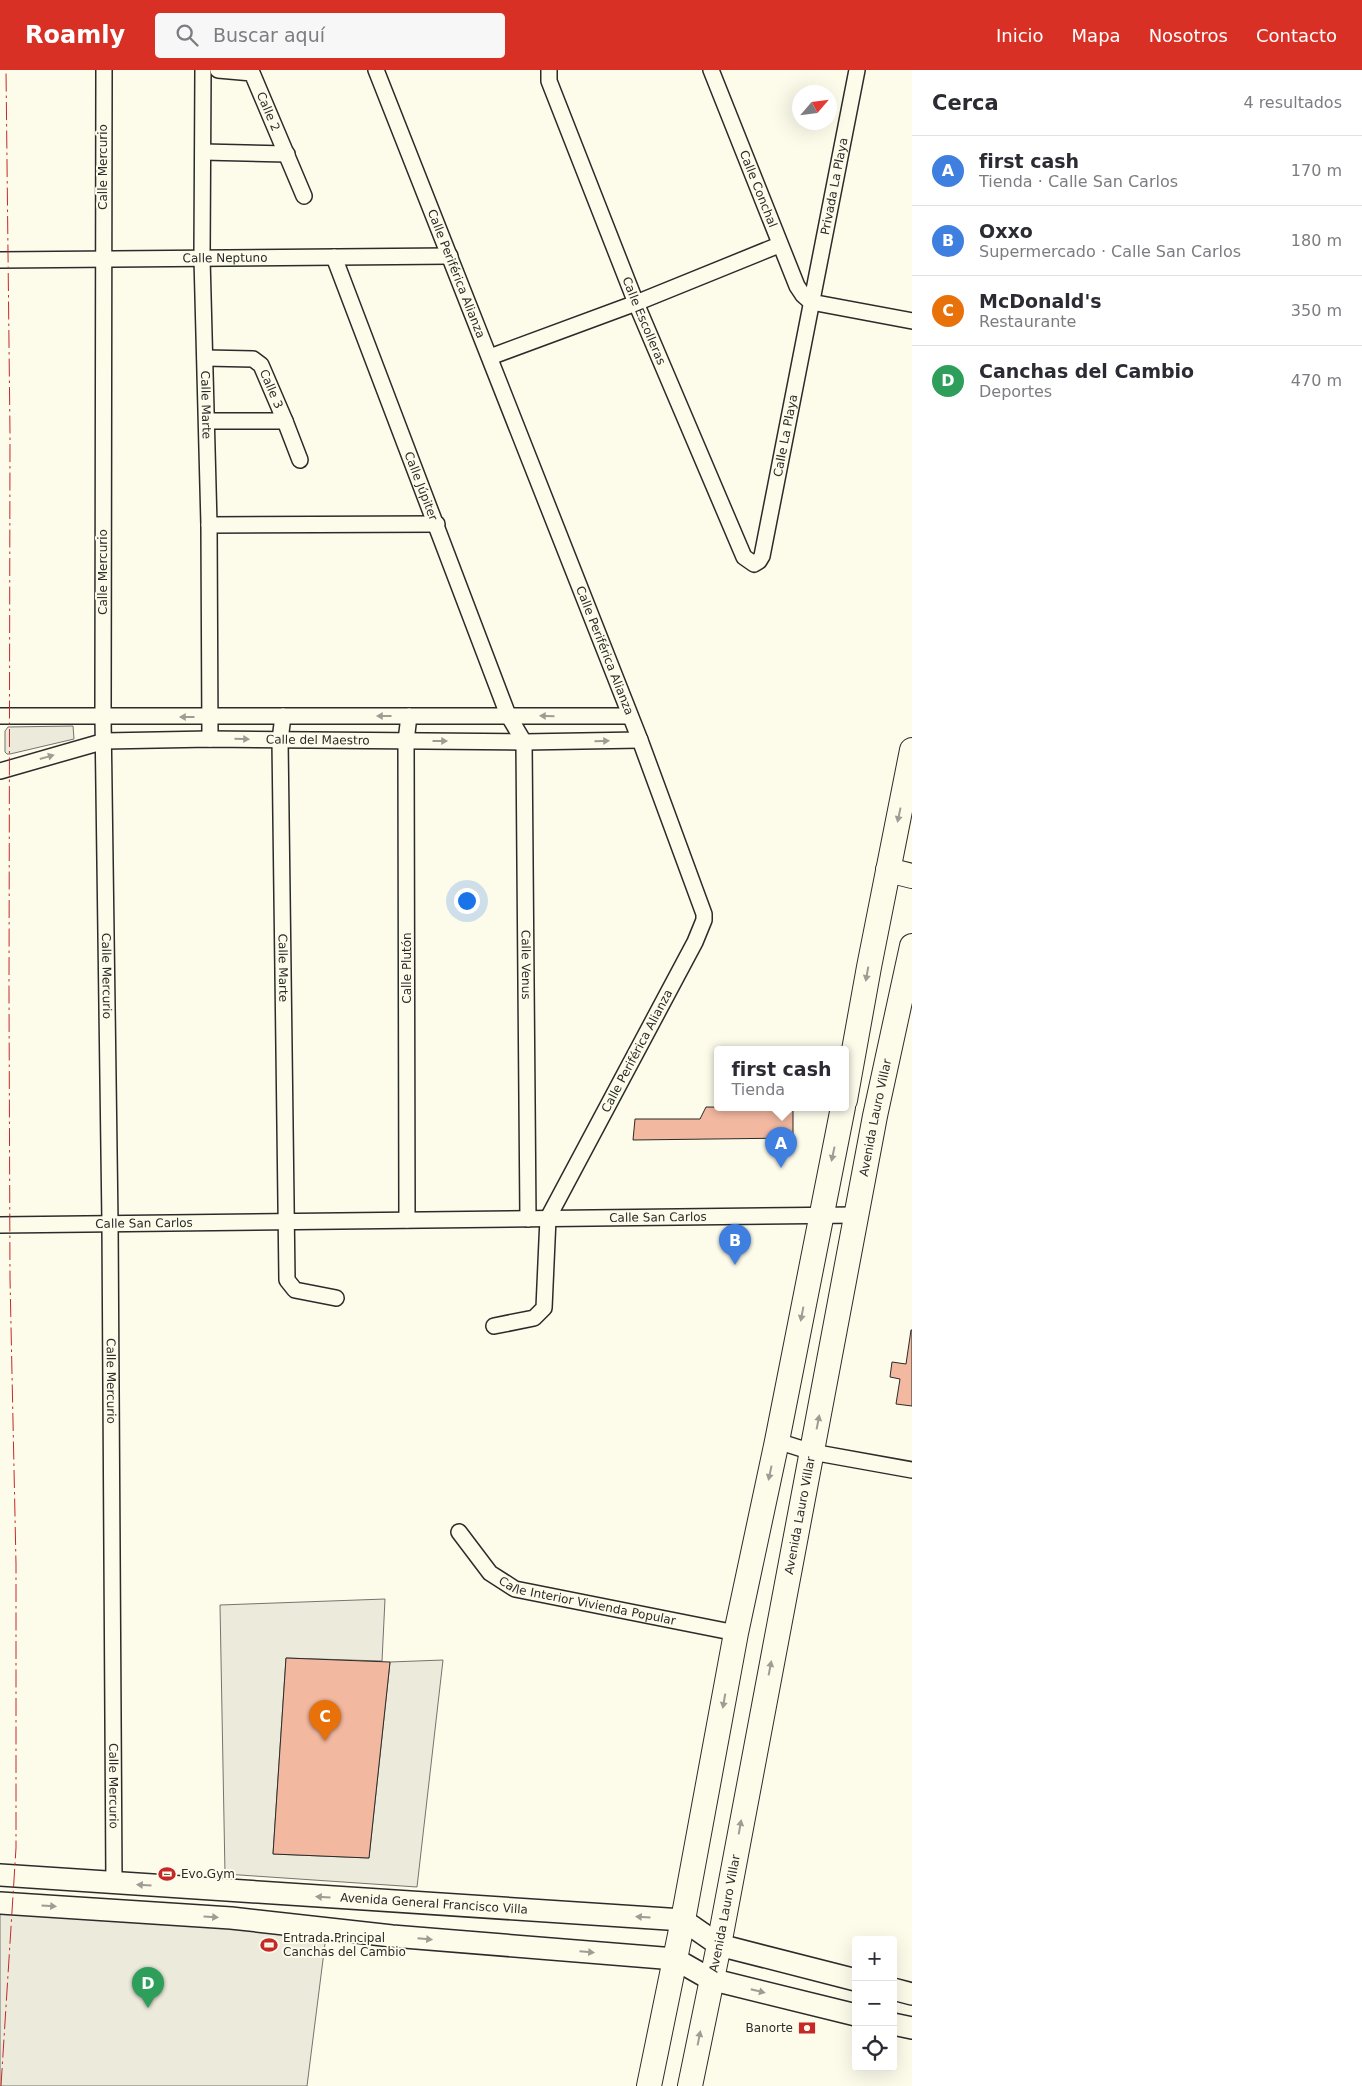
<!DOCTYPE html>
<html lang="es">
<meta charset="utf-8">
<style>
:root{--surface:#fff;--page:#f7f7f7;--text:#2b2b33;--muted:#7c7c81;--line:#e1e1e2;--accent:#d93025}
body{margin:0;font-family:"DejaVu Sans",sans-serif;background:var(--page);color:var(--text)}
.controls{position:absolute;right:15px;bottom:15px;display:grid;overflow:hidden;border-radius:5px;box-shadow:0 5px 20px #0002}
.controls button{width:45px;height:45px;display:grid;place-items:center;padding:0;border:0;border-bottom:1px solid var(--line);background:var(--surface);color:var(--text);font:25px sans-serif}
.compass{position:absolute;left:792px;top:15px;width:45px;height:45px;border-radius:50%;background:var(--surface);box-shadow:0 5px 20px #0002;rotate:62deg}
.you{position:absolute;left:466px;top:830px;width:18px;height:18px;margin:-12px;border:4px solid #fff;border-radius:50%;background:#1a73e8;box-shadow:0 0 0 8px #1a73e833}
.badge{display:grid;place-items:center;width:32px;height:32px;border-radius:50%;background:var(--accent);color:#fff;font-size:16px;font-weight:700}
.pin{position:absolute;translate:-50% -41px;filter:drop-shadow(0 1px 2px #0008)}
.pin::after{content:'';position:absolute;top:26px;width:18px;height:15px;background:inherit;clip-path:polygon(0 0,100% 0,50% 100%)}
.popup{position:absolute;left:714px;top:976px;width:135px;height:65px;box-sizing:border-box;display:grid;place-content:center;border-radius:5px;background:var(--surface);filter:drop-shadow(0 1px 4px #0005);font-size:16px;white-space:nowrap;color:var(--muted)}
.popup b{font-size:19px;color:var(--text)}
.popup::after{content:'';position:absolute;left:50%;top:100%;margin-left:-10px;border:10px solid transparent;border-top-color:var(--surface)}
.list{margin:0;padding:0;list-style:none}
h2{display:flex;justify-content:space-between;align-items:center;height:65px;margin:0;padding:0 20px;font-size:21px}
h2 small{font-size:16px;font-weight:400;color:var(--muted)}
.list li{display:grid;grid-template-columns:32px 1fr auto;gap:15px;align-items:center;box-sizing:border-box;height:70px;padding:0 20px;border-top:1px solid var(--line)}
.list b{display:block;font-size:19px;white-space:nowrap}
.list p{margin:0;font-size:16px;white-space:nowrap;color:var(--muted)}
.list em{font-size:16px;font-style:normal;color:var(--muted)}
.icon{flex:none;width:28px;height:28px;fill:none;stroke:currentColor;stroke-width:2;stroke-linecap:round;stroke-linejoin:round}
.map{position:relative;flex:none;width:912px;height:2016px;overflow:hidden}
header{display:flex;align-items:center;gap:30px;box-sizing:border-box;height:70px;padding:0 25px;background:var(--accent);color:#fff}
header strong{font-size:24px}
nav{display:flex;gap:28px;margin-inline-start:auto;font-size:18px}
.search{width:350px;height:45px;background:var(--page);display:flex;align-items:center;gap:12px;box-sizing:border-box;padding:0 18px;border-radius:5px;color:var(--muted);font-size:19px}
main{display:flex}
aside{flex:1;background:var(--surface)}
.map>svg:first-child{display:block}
.green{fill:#ecebdb;stroke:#74746e}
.parking{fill:#eceadb;stroke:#74746e}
.building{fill:#f2b8a0;stroke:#2b2b2b}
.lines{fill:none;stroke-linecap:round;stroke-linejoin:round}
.minor-casing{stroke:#2b2b2b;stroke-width:18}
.secondary-casing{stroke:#2b2b2b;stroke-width:24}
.primary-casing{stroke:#2b2b2b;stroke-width:26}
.minor{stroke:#fdfbea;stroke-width:15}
.secondary{stroke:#fdfbea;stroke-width:21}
.primary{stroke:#fdfbea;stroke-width:24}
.power{stroke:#c62828;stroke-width:1;stroke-dasharray:18 4 2.5 4;stroke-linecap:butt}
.oneway{fill:#9e9d94}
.labels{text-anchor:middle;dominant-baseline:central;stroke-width:4;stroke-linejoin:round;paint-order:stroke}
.street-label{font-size:12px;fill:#2b2b2b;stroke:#fdfbea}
.poi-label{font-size:12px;fill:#2b2b2b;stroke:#fdfbea;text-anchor:start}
</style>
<header>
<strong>Roamly</strong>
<div class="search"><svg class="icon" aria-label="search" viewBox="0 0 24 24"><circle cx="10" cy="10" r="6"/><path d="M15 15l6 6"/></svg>Buscar aquí</div>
<nav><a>Inicio</a><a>Mapa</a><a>Nosotros</a><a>Contacto</a></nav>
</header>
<main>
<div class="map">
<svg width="912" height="2016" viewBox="0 0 912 2016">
<rect width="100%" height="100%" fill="#fdfbea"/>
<g class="green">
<polygon points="73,656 74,669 10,684 7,684 5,682 5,661 8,657"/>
<polygon points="0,1840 327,1858 307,2016 0,2016"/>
</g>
<polygon class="parking" points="385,1529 382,1591 286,1588 273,1784 369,1788 390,1592 443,1590 417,1817 225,1804 220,1535"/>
<g class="building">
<polygon points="706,1037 793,1038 793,1068 633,1070 635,1049 700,1049"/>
<polygon points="911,1260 912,1260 912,1336 896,1334 900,1309 890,1307 892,1292 906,1294"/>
<polygon points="286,1588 390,1592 369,1788 273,1784"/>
</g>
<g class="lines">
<g class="minor-casing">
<g id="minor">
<path id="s1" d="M 104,0 L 103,647 L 110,1153 L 114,1813"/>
<path id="s2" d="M 203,0 L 202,188 L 209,455 L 210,669"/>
<path id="s3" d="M 218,0 L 252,3 L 304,126"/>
<path id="s4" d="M 376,0 L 640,670 L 704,844 L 704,850 L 695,872 L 548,1148 L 544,1238 L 534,1248 L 494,1256"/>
<path id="s5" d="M 549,0 L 549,11 L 636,233 L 744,487 L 754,494 L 759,491 L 762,486 L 857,0"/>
<path id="s6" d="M 711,0 L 797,216 L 803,225 L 811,232 L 912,251"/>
<polyline points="203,82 287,84"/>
<path id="s7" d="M 334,187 L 508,645 L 524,672 L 528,1149"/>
<path id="s8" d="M 0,190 L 450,186"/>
<polyline points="490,287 636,233 779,175"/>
<path id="s9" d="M 205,288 L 253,289 L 261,295 L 285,351 L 207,351"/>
<polyline points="285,351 300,390"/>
<polyline points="209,455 437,454"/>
<polyline points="0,646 630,646"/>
<path id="s10" d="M 283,646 L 280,670 L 287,1210 L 295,1220 L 336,1228"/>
<path id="s11" d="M 0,701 L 105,671 L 210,669 L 524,672 L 640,670"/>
<polyline points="407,1150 406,671 409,646"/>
<path id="s12" d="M 0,1155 L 857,1145"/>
<polyline points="777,1371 812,1382 912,1400"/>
<path id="s13" d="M 459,1462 L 490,1503 L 515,1519 L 736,1563"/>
</g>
</g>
<g class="secondary-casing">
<g id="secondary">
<path id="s14" d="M 0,1805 L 683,1850 L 719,1875 L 856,1910"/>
<polyline points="0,1833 231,1848 392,1866 675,1889 710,1909 856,1945"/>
<polyline points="893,1919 912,1924"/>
<polyline points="893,1954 912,1958"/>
</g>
</g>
<g class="primary-casing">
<g id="primary">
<polyline points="888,800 912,806"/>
<polyline points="845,1030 869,897 912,680"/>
<polyline points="649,2016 683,1850 736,1563 777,1371 843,1037"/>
<path id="s15" d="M 690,2016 L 719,1875 L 875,1046 L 912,876"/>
</g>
</g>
<use href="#minor" class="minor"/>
<use href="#secondary" class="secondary"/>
<use href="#primary" class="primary"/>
<polyline class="power" points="1,2016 16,1778 16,1494 10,1208 9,922 10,364 6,0"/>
</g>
<defs><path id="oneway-solid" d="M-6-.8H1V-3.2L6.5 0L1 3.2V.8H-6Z" transform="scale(1.25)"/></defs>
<g class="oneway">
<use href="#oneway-solid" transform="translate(384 646) rotate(180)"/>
<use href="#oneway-solid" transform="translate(547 646) rotate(-179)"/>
<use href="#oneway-solid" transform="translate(187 647) rotate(180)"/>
<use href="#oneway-solid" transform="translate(242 669) rotate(1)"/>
<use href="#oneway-solid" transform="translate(440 671)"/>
<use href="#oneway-solid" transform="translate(602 671) rotate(-1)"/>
<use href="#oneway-solid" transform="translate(47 687) rotate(-16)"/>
<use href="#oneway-solid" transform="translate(899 745) rotate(102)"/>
<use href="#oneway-solid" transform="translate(867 904) rotate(100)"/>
<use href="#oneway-solid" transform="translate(833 1084) rotate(102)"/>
<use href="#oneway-solid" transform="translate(802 1244) rotate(101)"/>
<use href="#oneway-solid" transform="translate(818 1352) rotate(-79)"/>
<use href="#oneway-solid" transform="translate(770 1403) rotate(102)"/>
<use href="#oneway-solid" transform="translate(770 1598) rotate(-79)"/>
<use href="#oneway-solid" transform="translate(724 1631) rotate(100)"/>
<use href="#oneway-solid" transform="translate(740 1757) rotate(-80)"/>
<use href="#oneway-solid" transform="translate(144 1815) rotate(-176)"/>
<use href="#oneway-solid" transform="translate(323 1827) rotate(-176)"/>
<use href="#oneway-solid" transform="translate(49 1836) rotate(4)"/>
<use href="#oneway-solid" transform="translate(211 1847) rotate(4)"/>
<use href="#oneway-solid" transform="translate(643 1847) rotate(-176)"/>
<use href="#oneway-solid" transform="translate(425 1869) rotate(5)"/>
<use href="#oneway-solid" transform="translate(587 1882) rotate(5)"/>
<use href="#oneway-solid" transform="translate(758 1921) rotate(14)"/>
<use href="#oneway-solid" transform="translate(699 1968) rotate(-79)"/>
</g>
<defs>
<g id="stadium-bare" transform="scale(1.35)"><path d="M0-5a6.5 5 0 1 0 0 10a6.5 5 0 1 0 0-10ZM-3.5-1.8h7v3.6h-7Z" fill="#c62828" stroke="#fdfbea" stroke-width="2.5" paint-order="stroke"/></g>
<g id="bank-bare" transform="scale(1.35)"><path d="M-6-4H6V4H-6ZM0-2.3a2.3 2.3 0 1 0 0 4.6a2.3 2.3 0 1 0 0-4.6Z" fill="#c62828" stroke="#fdfbea" stroke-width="2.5" paint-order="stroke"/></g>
</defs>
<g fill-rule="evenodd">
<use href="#stadium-bare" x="167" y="1804"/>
<use href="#stadium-bare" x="269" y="1875"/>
<use href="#bank-bare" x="807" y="1958"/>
</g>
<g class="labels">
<g class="street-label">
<text stroke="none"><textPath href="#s3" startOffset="76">Calle 2</textPath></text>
<text transform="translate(103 97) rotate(-90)">Calle Mercurio</text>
<text stroke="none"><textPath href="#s5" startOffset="926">Privada La Playa</textPath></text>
<text stroke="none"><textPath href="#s6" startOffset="128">Calle Conchal</textPath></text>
<text stroke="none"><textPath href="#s8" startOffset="225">Calle Neptuno</textPath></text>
<text stroke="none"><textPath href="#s4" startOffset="219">Calle Periférica Alianza</textPath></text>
<text stroke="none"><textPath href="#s5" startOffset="269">Calle Escolleras</textPath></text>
<text stroke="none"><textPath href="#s9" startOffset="84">Calle 3</textPath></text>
<text stroke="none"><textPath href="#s2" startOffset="335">Calle Marte</textPath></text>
<text stroke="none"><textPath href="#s5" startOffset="672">Calle La Playa</textPath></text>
<text stroke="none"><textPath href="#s7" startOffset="245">Calle Júpiter</textPath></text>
<text transform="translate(103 502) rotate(-90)">Calle Mercurio</text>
<text stroke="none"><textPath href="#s4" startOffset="624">Calle Periférica Alianza</textPath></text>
<text stroke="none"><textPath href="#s11" startOffset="322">Calle del Maestro</textPath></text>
<text stroke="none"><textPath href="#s7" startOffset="744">Calle Venus</textPath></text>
<text transform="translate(407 898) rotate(-90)">Calle Plutón</text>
<text stroke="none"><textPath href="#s10" startOffset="252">Calle Marte</textPath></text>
<text stroke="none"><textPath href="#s1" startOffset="906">Calle Mercurio</textPath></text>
<text transform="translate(637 981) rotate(-62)">Calle Periférica Alianza</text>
<text stroke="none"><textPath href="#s15" startOffset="986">Avenida Lauro Villar</textPath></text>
<text stroke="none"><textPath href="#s12" startOffset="658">Calle San Carlos</textPath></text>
<text stroke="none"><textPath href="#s12" startOffset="144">Calle San Carlos</textPath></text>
<text stroke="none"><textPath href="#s1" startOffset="1311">Calle Mercurio</textPath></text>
<text stroke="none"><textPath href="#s15" startOffset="581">Avenida Lauro Villar</textPath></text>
<text stroke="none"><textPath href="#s13" startOffset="154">Calle Interior Vivienda Popular</textPath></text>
<text stroke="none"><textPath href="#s1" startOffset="1716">Calle Mercurio</textPath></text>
<text stroke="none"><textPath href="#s14" startOffset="435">Avenida General Francisco Villa</textPath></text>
<text stroke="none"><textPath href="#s15" startOffset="176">Avenida Lauro Villar</textPath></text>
</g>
<g class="poi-label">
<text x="181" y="1804">Evo Gym</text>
<text x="283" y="1868">Entrada Principal<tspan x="283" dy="14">Canchas del Cambio</tspan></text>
<text x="793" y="1958" text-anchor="end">Banorte</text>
</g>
</g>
</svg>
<div class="controls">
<button>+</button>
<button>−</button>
<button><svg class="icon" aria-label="locate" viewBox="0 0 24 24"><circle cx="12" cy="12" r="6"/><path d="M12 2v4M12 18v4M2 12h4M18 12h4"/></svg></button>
</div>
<svg class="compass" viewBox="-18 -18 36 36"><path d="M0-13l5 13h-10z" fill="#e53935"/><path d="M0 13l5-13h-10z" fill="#7c7c81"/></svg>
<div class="you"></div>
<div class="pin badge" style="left:781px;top:1098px;background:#3f7fe0">A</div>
<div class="popup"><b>first cash</b>Tienda</div>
<div class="pin badge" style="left:735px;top:1195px;background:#3f7fe0">B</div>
<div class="pin badge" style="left:325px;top:1671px;background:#e8710a">C</div>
<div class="pin badge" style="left:148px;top:1938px;background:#2e9e5b">D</div>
</div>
<aside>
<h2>Cerca<small>4 resultados</small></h2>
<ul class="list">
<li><span class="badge" style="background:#3f7fe0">A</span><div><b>first cash</b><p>Tienda · Calle San Carlos</p></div><em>170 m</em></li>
<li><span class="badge" style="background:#3f7fe0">B</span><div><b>Oxxo</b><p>Supermercado · Calle San Carlos</p></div><em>180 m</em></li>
<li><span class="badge" style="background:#e8710a">C</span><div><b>McDonald's</b><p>Restaurante</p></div><em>350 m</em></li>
<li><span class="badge" style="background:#2e9e5b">D</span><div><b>Canchas del Cambio</b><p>Deportes</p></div><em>470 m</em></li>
</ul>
</aside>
</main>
